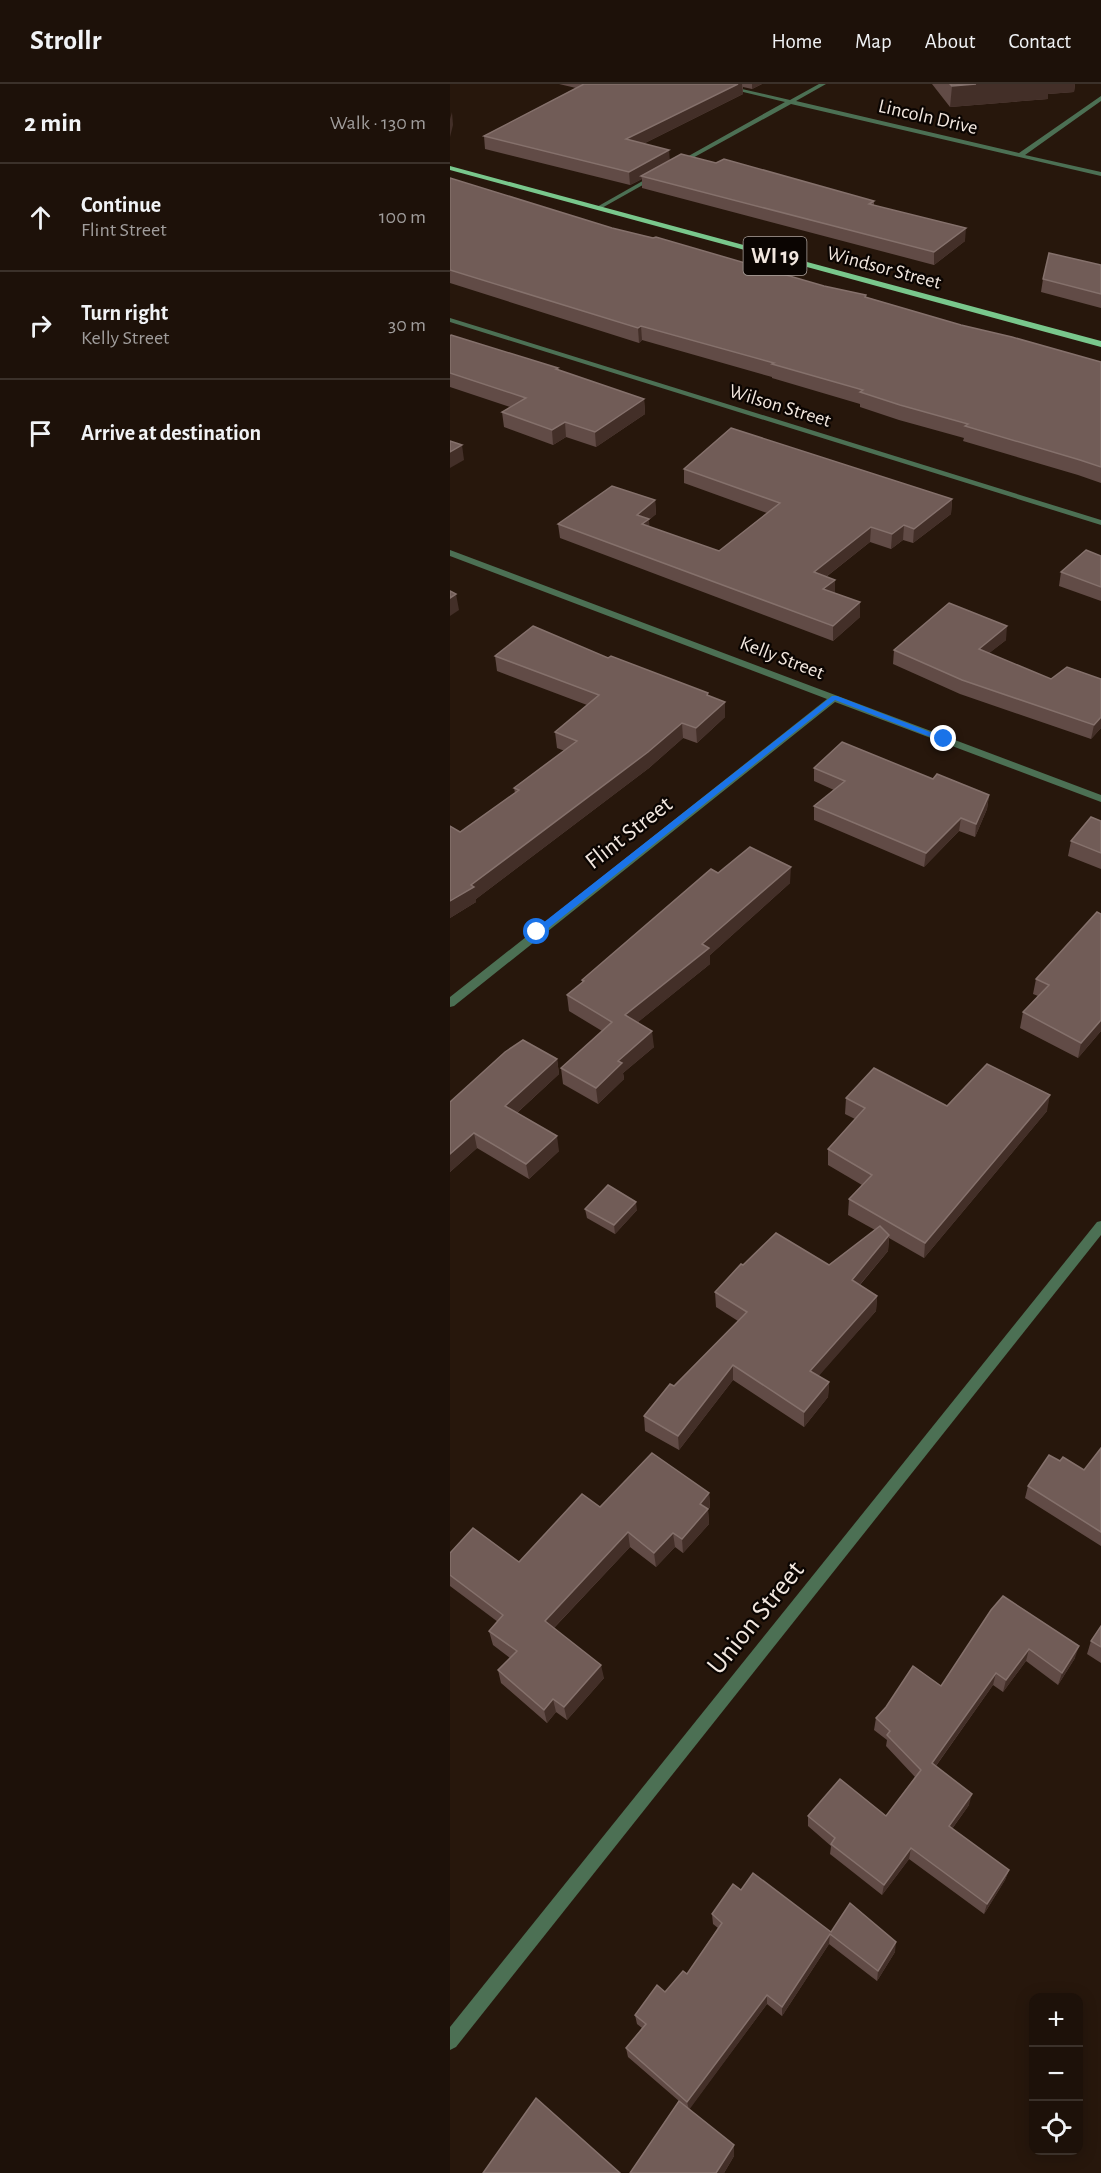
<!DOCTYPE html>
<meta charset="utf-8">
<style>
:root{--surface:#1d1109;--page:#2a1f17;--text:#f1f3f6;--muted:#a09d9c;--line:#3b312a}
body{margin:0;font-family:"Alegreya Sans",sans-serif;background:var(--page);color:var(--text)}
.controls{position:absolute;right:18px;bottom:18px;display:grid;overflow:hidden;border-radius:12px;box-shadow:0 3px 15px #0003}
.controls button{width:54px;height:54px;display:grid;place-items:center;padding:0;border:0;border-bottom:2px solid var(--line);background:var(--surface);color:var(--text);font:30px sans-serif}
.stop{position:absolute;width:18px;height:18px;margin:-14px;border:4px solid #1a73e8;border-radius:50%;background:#fff}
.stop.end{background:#1a73e8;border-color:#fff;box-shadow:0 2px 6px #0008}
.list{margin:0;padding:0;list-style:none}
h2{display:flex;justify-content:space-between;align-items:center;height:78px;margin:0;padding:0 24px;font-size:26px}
h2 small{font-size:20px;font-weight:400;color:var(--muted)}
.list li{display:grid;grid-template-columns:39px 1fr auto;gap:18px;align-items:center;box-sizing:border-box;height:108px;padding:0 24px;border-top:2px solid var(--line)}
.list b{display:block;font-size:22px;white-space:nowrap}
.list p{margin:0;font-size:20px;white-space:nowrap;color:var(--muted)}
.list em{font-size:20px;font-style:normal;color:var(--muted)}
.icon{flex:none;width:33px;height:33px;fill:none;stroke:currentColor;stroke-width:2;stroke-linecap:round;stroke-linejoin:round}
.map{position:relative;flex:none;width:651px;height:2089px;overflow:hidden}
header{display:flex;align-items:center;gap:36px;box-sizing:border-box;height:84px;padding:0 30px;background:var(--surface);border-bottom:2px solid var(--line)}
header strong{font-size:28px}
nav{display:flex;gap:33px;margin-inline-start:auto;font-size:21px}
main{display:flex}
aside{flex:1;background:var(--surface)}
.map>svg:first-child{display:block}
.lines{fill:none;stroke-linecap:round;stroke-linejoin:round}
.minor{fill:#4c7054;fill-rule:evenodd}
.primary{fill:#79c78c;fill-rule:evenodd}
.wall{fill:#614b46}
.shaded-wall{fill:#432f28}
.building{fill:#715c57;stroke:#85716c;stroke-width:1.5}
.route{fill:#1a73e8}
.labels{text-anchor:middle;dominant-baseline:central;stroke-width:4.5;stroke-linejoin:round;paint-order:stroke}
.far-street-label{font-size:20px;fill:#f2e7df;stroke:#0b0502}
.shield{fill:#0b0502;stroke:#ada39d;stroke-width:1.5}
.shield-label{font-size:22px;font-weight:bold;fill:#f2e7df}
.street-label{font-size:24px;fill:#f2e7df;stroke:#0b0502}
.near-street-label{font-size:28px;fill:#f2e7df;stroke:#0b0502}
</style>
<header>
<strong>Strollr</strong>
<nav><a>Home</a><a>Map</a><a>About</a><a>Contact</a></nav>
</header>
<main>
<aside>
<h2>2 min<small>Walk · 130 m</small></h2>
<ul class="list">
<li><svg class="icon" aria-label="ahead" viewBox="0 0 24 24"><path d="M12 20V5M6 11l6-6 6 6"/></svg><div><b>Continue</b><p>Flint Street</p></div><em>100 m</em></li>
<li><svg class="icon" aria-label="right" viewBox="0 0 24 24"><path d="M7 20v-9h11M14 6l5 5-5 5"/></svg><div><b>Turn right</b><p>Kelly Street</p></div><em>30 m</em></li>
<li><svg class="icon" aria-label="arrive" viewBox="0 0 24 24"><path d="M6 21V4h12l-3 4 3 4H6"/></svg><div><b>Arrive at destination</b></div></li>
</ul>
</aside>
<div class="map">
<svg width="651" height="2089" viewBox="0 0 651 2089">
<rect width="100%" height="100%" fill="#27170c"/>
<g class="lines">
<g class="minor">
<polygon points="260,0 270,0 340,16 369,0 376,0 346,17 569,69 651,12 651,17 575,71 651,88 651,92 341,20 230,81 226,81 226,79 335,18"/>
<polygon points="205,90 207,93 150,125 145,124"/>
<polygon points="0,234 651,436 651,441 0,238"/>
<polygon points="0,466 651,711 651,718 385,618 4,922 0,923 0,913 377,615 0,472"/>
<polygon points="651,1137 651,1151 6,1963 0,1966 0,1943 647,1138"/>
</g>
<polygon class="primary" points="0,82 651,257 651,263 0,86"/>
</g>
<g class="wall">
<polygon points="109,0 312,0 302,5 293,3 293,10 193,60 220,77 266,79 424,117 424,121 515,157 484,181 192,104 192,95 180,101 35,65 34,52 126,4"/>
<polygon points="482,0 625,0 624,8 598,10 598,15 500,23"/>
<polygon points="0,94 162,144 374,202 416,211 416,213 511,241 651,278 651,399 628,391 513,357 514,354 449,336 410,323 410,320 322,294 322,293 192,256 189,259 0,199"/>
<polygon points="651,181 651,224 591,208 593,195"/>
<polygon points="0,252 108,284 108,286 194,315 195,330 146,363 116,353 103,361 54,343 52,328 60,323 0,303"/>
<polygon points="234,385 502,415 501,430 463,459 453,456 441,465 420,458 376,493 385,509 410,518 410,533 383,557 110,454 108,440 205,416 206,430 199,436 199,443 269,467 317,429 234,399"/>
<polygon points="651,472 651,517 609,502 611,488"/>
<polygon points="556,556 539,569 651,644 641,655 510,610 443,580 444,566"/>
<polygon points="45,572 158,574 258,609 258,612 275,618 275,633 247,659 233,654 199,684 26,815 26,818 0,834 0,742 10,748 65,709 64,704 115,667 107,664 105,648 137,621 47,587"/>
<polygon points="364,684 483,695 539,711 537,725 525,753 509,747 474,783 364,736 364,722 384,706 364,697"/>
<polygon points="651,737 651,785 618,772 621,757"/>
<polygon points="268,789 340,799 260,871 260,880 188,938 204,963 173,989 174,995 148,1020 113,1000 111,984 152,947 119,927 117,911 132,899 132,896"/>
<polygon points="651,830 651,947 628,974 570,944 573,928 588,912 583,910 586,895"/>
<polygon points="107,975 109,990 67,1029 109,1067 79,1095 27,1064 0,1088 0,1018"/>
<polygon points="396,1014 497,1022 597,1027 474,1174 439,1154 438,1167 410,1201 427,1212 426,1227 368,1292 379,1298 378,1313 354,1343 283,1296 229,1366 195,1347 194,1332 288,1237 266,1223 265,1208 293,1181 379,1181 425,1146 398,1131 399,1115 412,1101 378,1081 378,1065 405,1035 395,1030"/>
<polygon points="135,1125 187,1126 165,1150 137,1134"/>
<polygon points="651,1364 651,1462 575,1414 578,1402 610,1377 634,1386"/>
<polygon points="259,1409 260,1423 258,1426 259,1440 233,1469 225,1463 206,1483 180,1463 104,1544 154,1594 117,1636 106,1628 97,1639 51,1599 48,1586 60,1574 43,1561 39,1547 48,1538 0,1502 0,1469 69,1478 150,1423"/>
<polygon points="541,1526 625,1574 608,1601 576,1577 553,1608 543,1601 486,1682 519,1721 502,1745 559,1786 555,1796 534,1830 459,1775 432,1811 380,1770 381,1762 358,1742 358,1732 436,1732 465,1693 436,1662 437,1656 424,1646 426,1634 491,1602"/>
<polygon points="651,1542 651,1579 637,1570 641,1557"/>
<polygon points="291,1806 381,1848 445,1868 427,1897 379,1860 332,1932 317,1920 239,2025 284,2072 274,2089 180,2089 229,2017 178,1973 176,1964 192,1944 187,1940 185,1931 237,1890 268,1844 263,1840 262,1830"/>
</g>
<g class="shaded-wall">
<polygon points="288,0 292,0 293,10 177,68 176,55"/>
<polygon points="302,0 312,0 302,5"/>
<polygon points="526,0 625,0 624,8 598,10 598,15 500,23 502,2"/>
<polygon points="2,28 3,41 0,53 0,35"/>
<polygon points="219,66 220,79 191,92 192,95 180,101 179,88"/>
<polygon points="516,144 515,157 484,181 484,168"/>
<polygon points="191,242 192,256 189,259 188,244"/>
<polygon points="194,315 195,330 146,363 145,348"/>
<polygon points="115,338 116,353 103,361 102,346"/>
<polygon points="12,361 14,376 0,384 0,368"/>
<polygon points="502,415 501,430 463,459 464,445"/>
<polygon points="205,416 206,430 199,436 200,449 192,442 187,431"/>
<polygon points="454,441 453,456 441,465 442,450"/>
<polygon points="421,443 420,458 363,503 364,488"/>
<polygon points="385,496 385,511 373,505"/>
<polygon points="6,510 9,526 0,532 0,514"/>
<polygon points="410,518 410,533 383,557 383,542"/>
<polygon points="557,542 556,556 528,578 529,565"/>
<polygon points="275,618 275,633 247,659 246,644"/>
<polygon points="651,633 651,644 641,655 644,641"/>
<polygon points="232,639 233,654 199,684 26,815 26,818 0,834 0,817"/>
<polygon points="539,711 537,725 525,753 526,740"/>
<polygon points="511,734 509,747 474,783 476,769"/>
<polygon points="341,783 340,799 260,871 260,880 177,947 175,931 252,860"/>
<polygon points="651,936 651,947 628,974 631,959"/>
<polygon points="202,947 204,963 173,989 174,995 148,1020 146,1004 168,977"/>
<polygon points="107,975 109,990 58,1037 55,1022"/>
<polygon points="600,1011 597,1027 474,1174 475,1159"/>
<polygon points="24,1049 27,1064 0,1088 0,1070"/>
<polygon points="107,1052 109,1067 79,1095 76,1080"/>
<polygon points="186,1118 187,1126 165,1150 164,1141"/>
<polygon points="439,1151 438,1167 401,1211 402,1196"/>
<polygon points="427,1212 426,1227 360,1302 360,1287"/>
<polygon points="283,1281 283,1296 229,1366 228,1352"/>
<polygon points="379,1298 378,1313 354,1343 354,1328"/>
<polygon points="259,1409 260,1423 258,1426 259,1440 233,1469 232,1455 250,1420"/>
<polygon points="178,1448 180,1463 98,1550 95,1537"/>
<polygon points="223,1449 225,1463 206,1483 204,1469"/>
<polygon points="629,1562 625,1574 608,1601 612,1589"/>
<polygon points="579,1565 576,1577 553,1608 556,1596"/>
<polygon points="151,1581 154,1594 117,1636 114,1623"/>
<polygon points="546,1589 543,1601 480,1690 482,1679"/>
<polygon points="103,1615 106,1628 97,1639 94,1626"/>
<polygon points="522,1710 519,1721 496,1753 499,1742"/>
<polygon points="461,1764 459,1775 432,1811 434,1801"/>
<polygon points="559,1786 555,1796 534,1830 537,1820"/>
<polygon points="380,1850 379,1860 332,1932 332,1923"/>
<polygon points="446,1858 445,1868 427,1897 428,1887"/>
<polygon points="317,1911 317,1920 239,2026 237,2018"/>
<polygon points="284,2061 284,2072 274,2089 266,2089"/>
</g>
<g class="building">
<polygon points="134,0 288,0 176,55 219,66 179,88 34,52"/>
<polygon points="500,0 526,0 502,2"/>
<polygon points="231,70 266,79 274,75 424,117 419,120 516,144 484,168 191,92"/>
<polygon points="0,94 162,144 203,154 206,153 374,202 416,211 415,213 511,241 562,253 651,278 651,383 630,376 515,342 518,340 450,321 410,308 413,306 322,280 324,279 191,242 188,244 0,186"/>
<polygon points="599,169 651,181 651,210 593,195"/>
<polygon points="1,251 108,284 106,285 194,315 145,348 115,338 102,346 52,328 76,314 0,289 0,252"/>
<polygon points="281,344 502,415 464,445 454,441 442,450 421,443 364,488 385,496 373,505 410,518 383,542 108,440 162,402 205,416 187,431 199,435 192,440 269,467 330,419 234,385"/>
<polygon points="0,357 12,361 0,368"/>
<polygon points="636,466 651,472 651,503 611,488"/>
<polygon points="0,507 6,510 0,514"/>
<polygon points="499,519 557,542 529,565 601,595 617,583 651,595 651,633 644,641 512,596 444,566"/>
<polygon points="83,542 158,574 161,572 258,609 257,611 275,618 246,644 232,639 198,668 21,801 24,803 0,817 0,742 10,748 69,706 64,704 127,657 105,648 149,611 45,572"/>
<polygon points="392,658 483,695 487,690 539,711 526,740 511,734 476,769 364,722 395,697 364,684"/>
<polygon points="641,733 651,737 651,769 621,757"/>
<polygon points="300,763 341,783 252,860 259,864 175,931 202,947 168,977 172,979 146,1004 111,984 162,938 117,911 134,897 132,896 261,785 268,789"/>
<polygon points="647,828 651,830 651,936 631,959 573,928 599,901 586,895"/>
<polygon points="73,956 107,975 55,1022 107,1052 76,1080 24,1049 0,1070 0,1018 55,968"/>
<polygon points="537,980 600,1011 475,1159 399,1115 422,1091 378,1065 415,1024 396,1014 424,984 497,1022"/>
<polygon points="158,1101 186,1118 164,1141 135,1125"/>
<polygon points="430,1142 439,1151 402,1196 427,1212 360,1287 379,1298 354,1328 283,1281 228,1352 194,1332 220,1300 224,1302 297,1228 265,1208 291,1180 293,1181 326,1149 379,1181"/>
<polygon points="651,1364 651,1448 578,1402 599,1371 610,1377 613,1373 634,1386"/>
<polygon points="202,1369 259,1409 250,1420 258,1425 232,1455 223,1449 204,1469 178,1448 95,1537 151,1581 114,1623 103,1615 94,1626 48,1586 67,1567 39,1547 53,1531 0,1491 0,1469 23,1444 69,1478 132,1410 150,1423"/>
<polygon points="553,1512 629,1562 612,1589 579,1565 556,1596 546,1589 482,1679 522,1710 499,1742 559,1786 537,1820 461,1764 434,1801 381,1760 385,1754 358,1732 390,1695 436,1732 471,1686 437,1651 440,1647 426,1634 436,1623 463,1582 491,1602 541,1526"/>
<polygon points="651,1542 651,1563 641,1557"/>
<polygon points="303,1789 381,1848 400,1819 446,1858 428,1887 380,1850 332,1923 317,1911 237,2018 176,1964 196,1940 185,1931 207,1901 215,1908 233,1887 237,1890 272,1839 262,1830 283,1800 291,1806"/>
<polygon points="86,2014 170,2089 33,2089"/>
<polygon points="229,2017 284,2061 266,2089 180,2089"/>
</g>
<polygon class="route" points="382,612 387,612 498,655 491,657 385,616 91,850 84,850 84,846"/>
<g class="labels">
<g class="far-street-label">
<text transform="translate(478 33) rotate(13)">Lincoln Drive</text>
<text transform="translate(434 184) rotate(15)">Windsor Street</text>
<text transform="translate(330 322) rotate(17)">Wilson Street</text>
<text transform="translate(332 574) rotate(21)">Kelly Street</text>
</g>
<rect class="shield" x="293.5" y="153" width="63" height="38" rx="4.5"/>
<g class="shield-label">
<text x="325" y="172">WI 19</text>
</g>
<g class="street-label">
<text transform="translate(179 749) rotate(-38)">Flint Street</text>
</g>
<g class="near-street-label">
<text transform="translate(306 1534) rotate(-51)">Union Street</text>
</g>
</g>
</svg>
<div class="controls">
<button>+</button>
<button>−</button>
<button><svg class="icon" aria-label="locate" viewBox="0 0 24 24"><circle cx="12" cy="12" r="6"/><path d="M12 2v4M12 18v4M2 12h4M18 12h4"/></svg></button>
</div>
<div class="stop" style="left:87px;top:848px"></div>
<div class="stop end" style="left:494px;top:655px"></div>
</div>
</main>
